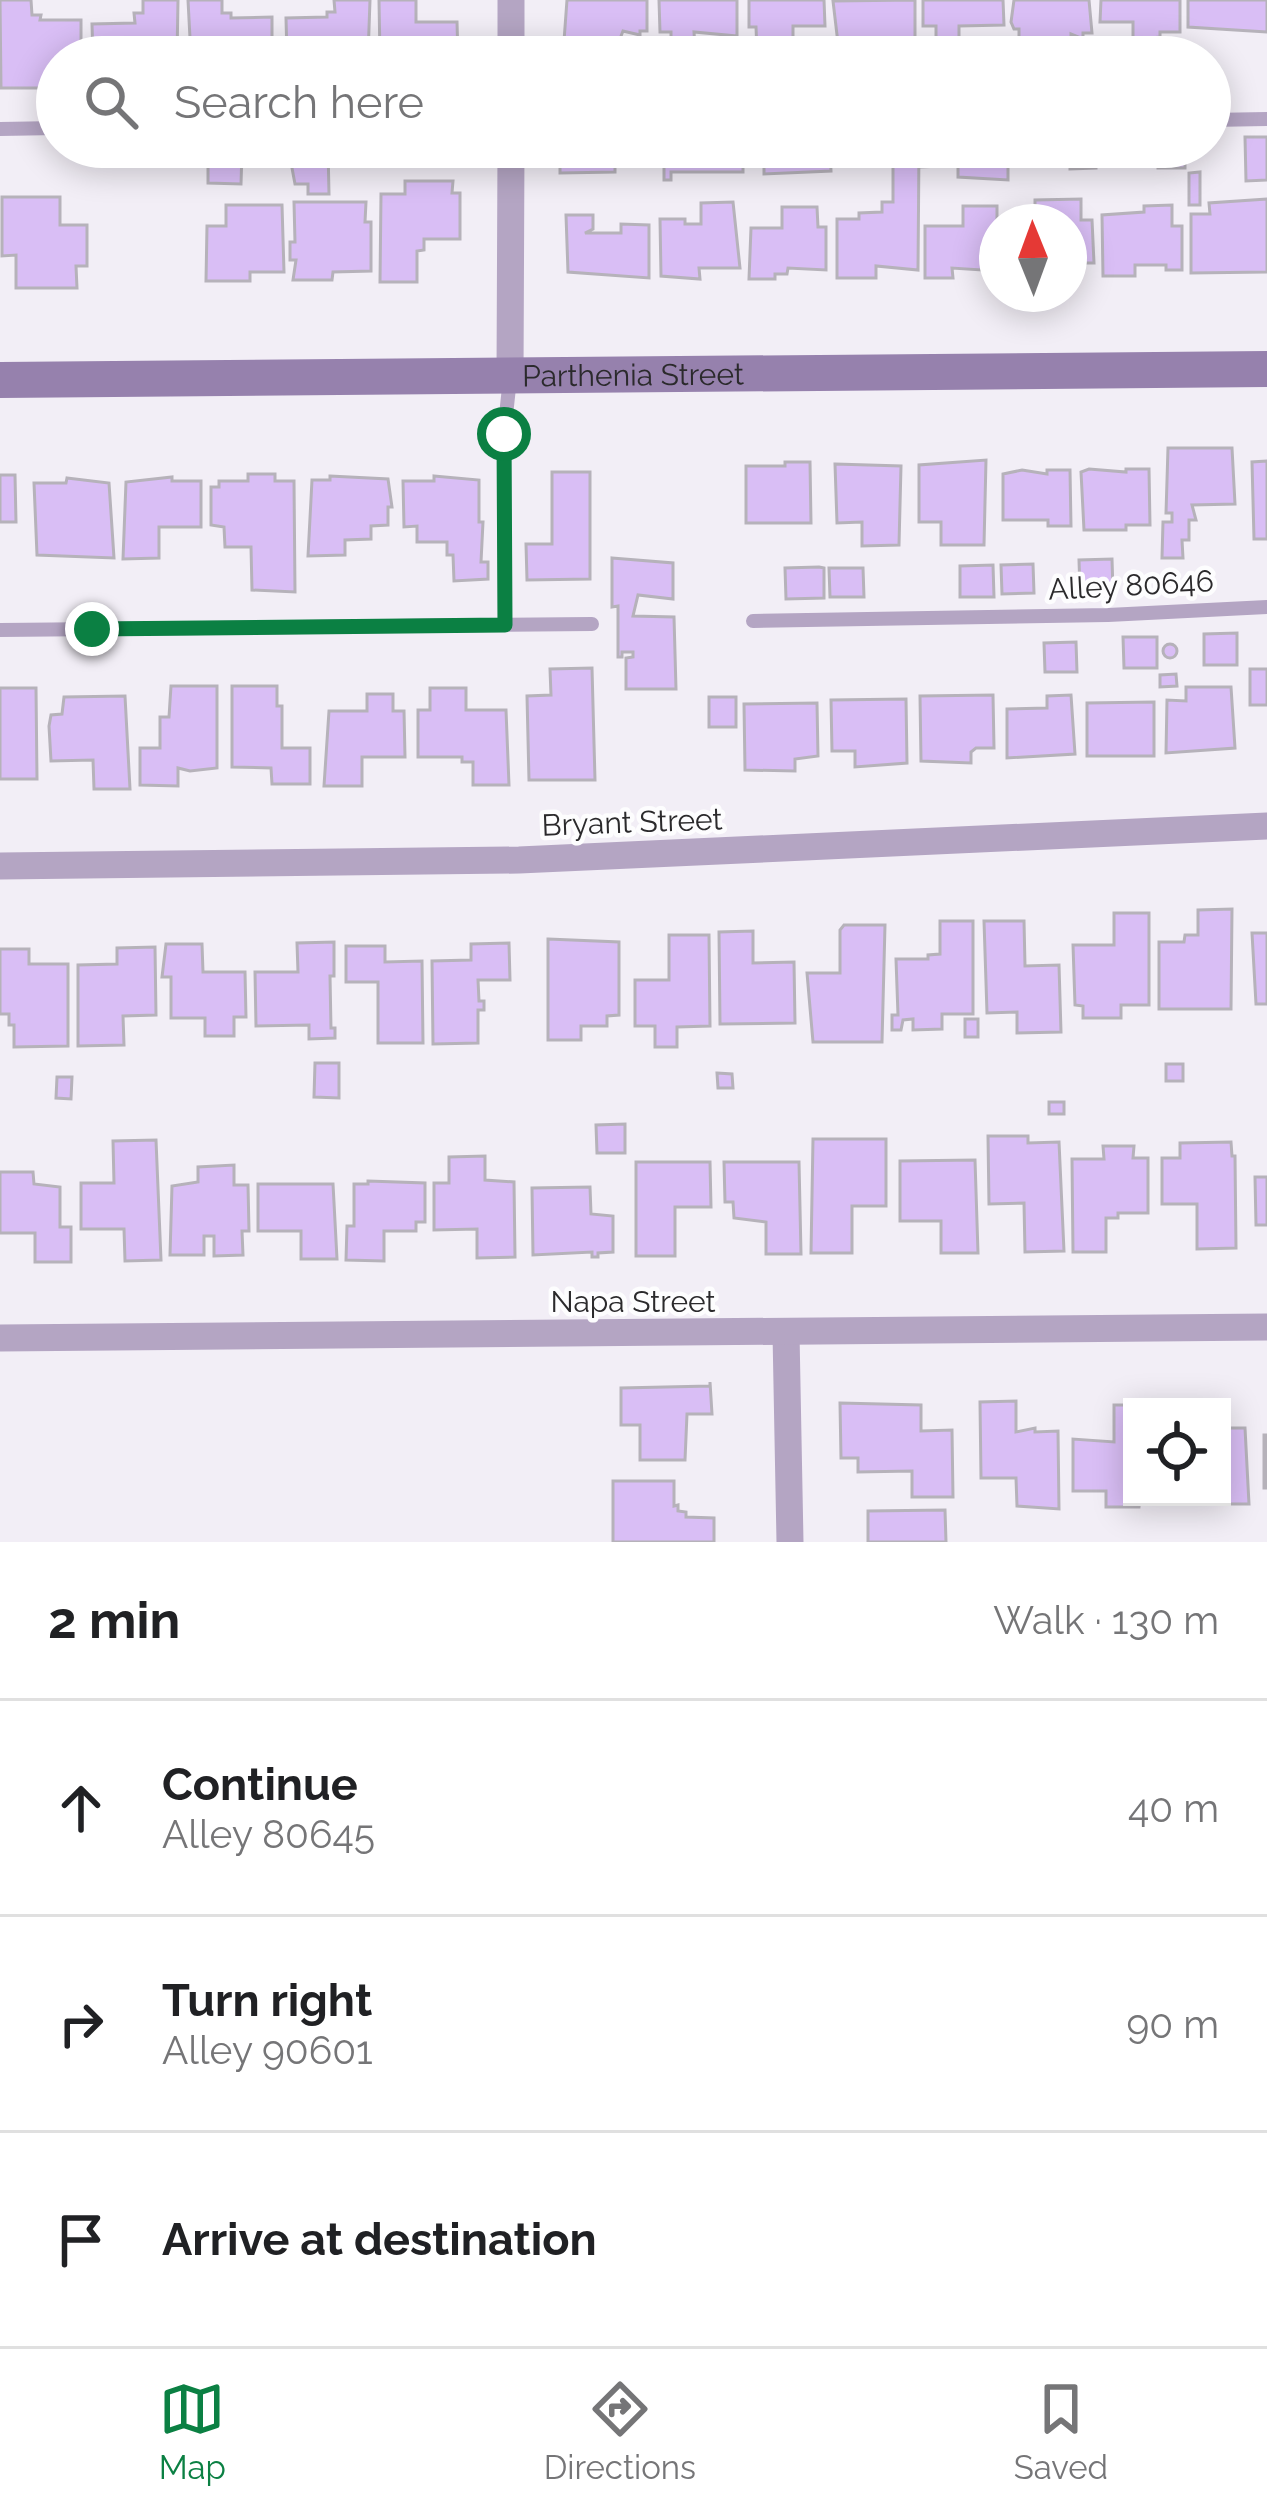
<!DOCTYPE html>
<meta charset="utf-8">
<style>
:root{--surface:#fff;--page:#f6f6f6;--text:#202124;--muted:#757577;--line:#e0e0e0;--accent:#0b8043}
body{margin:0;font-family:Raleway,sans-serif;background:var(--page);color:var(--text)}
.controls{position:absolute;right:36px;bottom:36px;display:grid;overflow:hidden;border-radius:0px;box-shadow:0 6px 30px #0003}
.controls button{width:108px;height:108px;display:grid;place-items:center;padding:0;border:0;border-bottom:3px solid var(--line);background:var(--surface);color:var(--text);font:60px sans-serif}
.compass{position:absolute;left:979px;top:204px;width:108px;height:108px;border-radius:50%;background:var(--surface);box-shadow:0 6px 30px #0003;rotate:359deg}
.stop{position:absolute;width:36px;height:36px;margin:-27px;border:9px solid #0b8043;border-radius:50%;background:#fff}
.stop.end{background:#0b8043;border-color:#fff;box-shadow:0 3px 12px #0008}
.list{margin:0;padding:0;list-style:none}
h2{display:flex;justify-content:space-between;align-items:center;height:156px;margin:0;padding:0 48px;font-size:51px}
h2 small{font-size:39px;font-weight:400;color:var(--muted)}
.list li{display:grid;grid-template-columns:78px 1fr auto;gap:36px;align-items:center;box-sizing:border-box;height:216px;padding:0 48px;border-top:3px solid var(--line)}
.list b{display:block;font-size:45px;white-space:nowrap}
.list p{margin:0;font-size:39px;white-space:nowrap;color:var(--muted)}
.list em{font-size:39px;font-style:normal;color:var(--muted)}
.icon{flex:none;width:66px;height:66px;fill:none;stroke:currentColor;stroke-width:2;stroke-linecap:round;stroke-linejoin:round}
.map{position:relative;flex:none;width:1267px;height:1542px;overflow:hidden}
.search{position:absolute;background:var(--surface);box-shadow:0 6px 30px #0003;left:36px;right:36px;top:36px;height:132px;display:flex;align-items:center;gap:30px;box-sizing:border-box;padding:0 42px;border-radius:66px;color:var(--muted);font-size:45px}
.sheet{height:804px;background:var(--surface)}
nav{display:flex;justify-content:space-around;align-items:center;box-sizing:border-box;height:168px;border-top:3px solid var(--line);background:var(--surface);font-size:33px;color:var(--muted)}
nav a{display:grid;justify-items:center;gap:6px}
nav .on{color:var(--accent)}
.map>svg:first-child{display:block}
.building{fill:#d9bef5;stroke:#b6b2ba;stroke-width:3}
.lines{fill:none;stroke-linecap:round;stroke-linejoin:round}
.service{stroke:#b4a5c3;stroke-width:14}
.minor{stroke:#b4a5c3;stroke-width:27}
.secondary{stroke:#9681ad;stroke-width:36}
.route{stroke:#0b8043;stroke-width:15}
.labels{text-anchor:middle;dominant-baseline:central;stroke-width:9;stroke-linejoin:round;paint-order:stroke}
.street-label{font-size:30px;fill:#2b2a2c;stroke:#fdfdfe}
</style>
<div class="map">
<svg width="1267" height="1542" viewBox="0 0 1267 1542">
<rect width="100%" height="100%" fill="#f2eef6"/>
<g class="building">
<polygon points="0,0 31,0 32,15 41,15 40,20 81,20 81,57 57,57 57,88 1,88"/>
<polygon points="143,0 178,0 177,57 93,57 92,24 135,23 134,13 143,13"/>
<polygon points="188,0 222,0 222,13 231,13 231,18 272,17 272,57 191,57"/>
<polygon points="334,0 370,0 368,57 287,57 286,18 327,17 327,12 335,12"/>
<polygon points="379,0 416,0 416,22 457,22 458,57 380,57"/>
<polygon points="567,0 647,0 647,31 640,31 640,35 623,31 614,54 580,53 580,41 579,47 569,47 569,41 564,41"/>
<polygon points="659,0 737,0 737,36 694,32 695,48 671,48 671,32 660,32"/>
<polygon points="749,0 824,0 825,26 793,26 793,51 757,52 756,27 749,27"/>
<polygon points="915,0 915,51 839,52 833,1"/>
<polygon points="923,0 1003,0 1004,25 959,26 959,38 936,38 936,26 923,26"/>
<polygon points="1014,0 1089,0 1092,33 1083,33 1083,39 1071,34 1071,38 1030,44 1019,41 1019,29 1014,29 1011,22"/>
<polygon points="1101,0 1180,0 1180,32 1160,32 1160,37 1133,40 1133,22 1100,22"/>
<polygon points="1188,0 1267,0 1267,32 1188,27"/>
<polygon points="1245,137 1267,137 1267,180 1246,181"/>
<polygon points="560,147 615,147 615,172 560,173"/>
<polygon points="664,147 743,147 743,172 671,172 671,180 664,180"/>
<polygon points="764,147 830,147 831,171 764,174"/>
<polygon points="893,147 919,147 918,270 876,266 876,278 837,278 837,219 859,219 859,213 882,212 882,202 893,202"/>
<polygon points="958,147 1008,147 1008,180 958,177"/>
<polygon points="1070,147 1096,147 1096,168 1070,169"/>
<rect x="1158" y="147" width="27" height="21"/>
<polygon points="328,148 329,194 308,194 308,184 295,184 289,152"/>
<polygon points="208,150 242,151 241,184 208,183"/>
<polygon points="921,152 940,152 940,166 921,167"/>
<polygon points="1200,172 1200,205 1189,205 1189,173"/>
<polygon points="405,181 453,181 452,193 460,193 460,239 424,239 424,250 417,251 417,282 380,282 381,194 405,194"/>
<polygon points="2,197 60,197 60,225 87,225 87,266 76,266 77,288 16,288 16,255 2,256"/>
<polygon points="1081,199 1081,220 1092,220 1094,263 1069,263 1069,222 1014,222 1014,216 1035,215 1035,200"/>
<polygon points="1267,199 1267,272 1191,273 1191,214 1210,214 1209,203"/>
<polygon points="294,202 366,202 365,222 371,222 371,271 333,272 332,280 293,280 296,260 290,260 290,242 295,242"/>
<polygon points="733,202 740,268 699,268 700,279 661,276 660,219 685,219 685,224 701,224 701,203"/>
<polygon points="226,205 282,205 284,272 250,272 250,281 206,281 207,226 226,226"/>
<polygon points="1172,205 1172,226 1182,226 1182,270 1166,270 1166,265 1135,265 1135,276 1103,276 1102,215 1144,212 1144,206"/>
<polygon points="963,206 997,206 997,271 952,268 953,278 925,278 925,226 963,226"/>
<polygon points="782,207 817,207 818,227 826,227 826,270 788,268 787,274 775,274 775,279 749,279 751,228 782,228"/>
<polygon points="566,215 593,215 593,229 585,233 621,233 621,224 649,225 649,278 568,272"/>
<polygon points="1168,448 1232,448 1235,504 1192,505 1196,520 1189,520 1189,540 1182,540 1183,558 1162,558 1163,522 1172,522 1172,513 1166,513"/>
<polygon points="986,460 984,545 941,545 941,522 919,522 919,465"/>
<polygon points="1267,461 1267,539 1254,539 1252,462"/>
<polygon points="785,462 810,462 811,523 746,523 746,466 785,466"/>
<polygon points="835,464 901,466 899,545 862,546 862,522 837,523"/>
<polygon points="1089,469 1126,472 1126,469 1149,469 1150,525 1126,525 1126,530 1084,530 1081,472"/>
<polygon points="1022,470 1047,474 1047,470 1070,470 1071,526 1048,526 1048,520 1003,520 1003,474"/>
<polygon points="552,472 590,472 590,579 527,580 526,544 552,544"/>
<polygon points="248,474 275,474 275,481 294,481 295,592 252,590 251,547 225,547 224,527 211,525 211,487 219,487 219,481 248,481"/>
<polygon points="0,475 15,475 16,522 0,522"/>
<polygon points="330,476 388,479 392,507 388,507 388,525 371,526 371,539 345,540 345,555 308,556 312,480 330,480"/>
<polygon points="434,476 479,480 479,522 483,522 481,562 488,562 488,579 454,581 453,555 447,555 447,542 417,542 417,526 404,527 403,481 434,481"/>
<polygon points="172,477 172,481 201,481 201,527 159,527 159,558 123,559 126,482"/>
<polygon points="67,478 109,483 114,558 37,555 34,483 66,483"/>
<polygon points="612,558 673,563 673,599 638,595 633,616 674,617 676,689 626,689 626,658 633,657 633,652 622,652 622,657 618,657 618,606 612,607"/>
<polygon points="1112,559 1113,591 1080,591 1079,560"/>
<polygon points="1033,564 1034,593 1002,594 1001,565"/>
<polygon points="993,565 994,597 960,597 960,566"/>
<polygon points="819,567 824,568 824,598 786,599 785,568"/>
<polygon points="829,568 863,568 864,597 830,597"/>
<polygon points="1237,633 1237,665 1204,665 1204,634"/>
<polygon points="1123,637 1157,637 1157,668 1124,668"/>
<polygon points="1076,642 1077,672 1045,672 1044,643"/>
<circle cx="1170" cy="651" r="7"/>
<polygon points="592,668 595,780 529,780 527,696 551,695 550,669"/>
<rect x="1250" y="669" width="17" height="36"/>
<polygon points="1176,674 1177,686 1160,687 1160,675"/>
<polygon points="171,686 217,686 217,768 190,771 178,768 178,786 140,785 140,748 160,748 160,717 169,717"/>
<polygon points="232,686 277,686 277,706 282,706 282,748 310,748 310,784 272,784 271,768 232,767"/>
<polygon points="1186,687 1231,687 1235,748 1166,753 1167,700 1186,701"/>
<polygon points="0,688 36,688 37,779 0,779"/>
<polygon points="430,688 466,688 466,710 506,710 509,785 473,785 473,762 462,762 462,757 418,757 418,710 430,710"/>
<polygon points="367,694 393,694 393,711 404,711 405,757 362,757 362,786 324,786 329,711 367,711"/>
<polygon points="993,695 994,748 976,748 971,752 971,763 921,761 920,696"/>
<polygon points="1071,695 1075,754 1007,758 1007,709 1047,708 1047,696"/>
<polygon points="125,696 130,789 94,789 93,760 51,761 49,726 51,715 62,714 64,697"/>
<rect x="709" y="697" width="27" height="30"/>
<polygon points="906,699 907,763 855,767 855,751 832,751 831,700"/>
<polygon points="1154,702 1154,756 1087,756 1087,703"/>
<polygon points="817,703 818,756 795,759 795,771 745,770 744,704"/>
<polygon points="1232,909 1231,1009 1159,1009 1159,942 1184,942 1185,935 1198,935 1198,910"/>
<polygon points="1114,913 1149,913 1149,1005 1121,1005 1121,1018 1083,1018 1083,1006 1075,1005 1073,945 1114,945"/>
<polygon points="940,921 973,921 973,1014 942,1014 942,1029 913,1030 913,1019 903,1020 901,1030 892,1030 892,1015 898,1015 896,959 928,959 928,955 940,954"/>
<polygon points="984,921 1024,921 1025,966 1059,965 1061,1032 1017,1033 1017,1012 987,1013"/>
<polygon points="844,925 885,925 882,1042 813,1042 807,973 840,973 840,930"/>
<polygon points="753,931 753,963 794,962 795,1023 720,1024 719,932"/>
<polygon points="1252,933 1267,933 1267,1004 1256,1004"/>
<polygon points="669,935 709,935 710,1026 677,1027 677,1047 655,1047 655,1026 635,1026 635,980 669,980"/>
<polygon points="548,939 619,942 619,1015 607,1016 607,1026 581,1026 581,1040 548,1040"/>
<polygon points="334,942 334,976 330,976 331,1028 335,1028 335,1038 309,1039 309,1025 256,1026 255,972 298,972 297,943"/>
<polygon points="509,943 510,980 478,980 479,1001 484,1001 484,1010 478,1010 478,1043 433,1044 432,961 471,960 471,944"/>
<polygon points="166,944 202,944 203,972 245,972 246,1017 234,1017 234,1036 205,1036 205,1018 171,1018 171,977 162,977"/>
<polygon points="346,946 385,946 385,962 422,961 423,1043 378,1043 378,982 346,982"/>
<polygon points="155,947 156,1015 123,1016 124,1045 78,1046 78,965 117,964 117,948"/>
<polygon points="0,949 29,949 29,964 68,964 68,1046 14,1047 14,1025 9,1025 9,1014 0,1014"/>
<rect x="965" y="1019" width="13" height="18"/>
<polygon points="315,1063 339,1063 339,1098 314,1097"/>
<rect x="1166" y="1064" width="17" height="17"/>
<polygon points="717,1073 732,1074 733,1088 718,1088"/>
<polygon points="57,1077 72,1077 71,1099 56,1098"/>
<rect x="1049" y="1102" width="15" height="12"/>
<polygon points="625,1124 625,1153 597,1153 596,1125"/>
<polygon points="988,1136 1028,1136 1028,1143 1059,1142 1064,1251 1025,1252 1024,1203 989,1204"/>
<polygon points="813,1139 886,1139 886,1206 852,1206 852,1253 811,1253"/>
<polygon points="156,1140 161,1260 125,1261 124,1229 81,1229 81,1183 114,1183 113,1141"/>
<polygon points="1231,1142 1232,1156 1235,1156 1236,1248 1197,1249 1197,1204 1162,1204 1162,1158 1180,1158 1180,1143"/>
<polygon points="1103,1146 1134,1146 1133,1158 1148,1158 1148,1213 1118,1213 1118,1218 1106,1218 1106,1252 1073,1252 1072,1159 1104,1159"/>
<polygon points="485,1156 485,1180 514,1182 515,1257 477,1258 477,1229 434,1230 434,1183 449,1183 449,1157"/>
<polygon points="975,1160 978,1253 941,1253 941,1221 900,1221 900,1161"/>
<polygon points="636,1162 710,1162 711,1207 675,1207 675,1256 636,1256"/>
<polygon points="724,1162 799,1162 801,1254 766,1254 766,1222 734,1218 733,1202 725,1202"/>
<polygon points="234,1165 234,1185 248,1185 249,1231 242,1231 243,1255 214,1256 214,1236 204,1236 204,1255 170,1255 172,1186 198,1182 198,1167"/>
<polygon points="0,1172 33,1172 34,1184 60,1187 60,1227 71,1227 71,1262 35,1262 35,1233 0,1233"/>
<polygon points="1255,1177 1267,1177 1267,1225 1256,1225"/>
<polygon points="368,1181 425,1183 425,1222 416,1222 416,1231 384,1231 384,1261 346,1260 347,1226 354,1226 354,1184 368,1184"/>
<polygon points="258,1184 333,1184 337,1259 301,1259 301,1231 258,1231"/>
<polygon points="590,1187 591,1214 613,1216 613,1252 598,1253 598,1257 592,1257 592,1252 533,1255 532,1188"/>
<polygon points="710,1382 712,1414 687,1414 685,1460 640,1460 640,1425 621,1425 621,1388 710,1386"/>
<polygon points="1016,1401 1016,1432 1035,1428 1035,1432 1058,1431 1059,1509 1017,1506 1016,1478 981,1478 980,1402"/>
<polygon points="1168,1402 1203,1402 1204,1407 1160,1407"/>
<polygon points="840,1403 921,1405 921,1431 952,1430 953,1497 912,1497 912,1471 858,1472 858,1458 841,1458"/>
<polygon points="1114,1405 1150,1405 1132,1407 1132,1497 1140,1497 1139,1507 1106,1507 1106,1491 1073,1491 1073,1439 1114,1442"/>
<polygon points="1222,1428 1245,1428 1249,1504 1220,1504"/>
<rect x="1264" y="1435" width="3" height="53"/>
<polygon points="613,1481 674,1481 674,1506 678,1505 678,1511 686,1512 686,1517 714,1518 714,1542 613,1542"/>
<polygon points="945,1510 946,1542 868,1542 868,1511"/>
</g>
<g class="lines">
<g class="service">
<polyline points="1210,120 1267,119"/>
<polyline points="0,129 57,128"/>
<polyline points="753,621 1108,615 1267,607"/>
<polyline points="505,625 504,434 510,378"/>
<polyline points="0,630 592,624"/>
</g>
<g class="minor">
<polyline points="511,0 511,57"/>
<polyline points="510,375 511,147"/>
<polyline points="0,866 519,860 1267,826"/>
<polyline points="786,1333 790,1542"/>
<polyline points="0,1338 1267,1327"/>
</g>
<path class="secondary" id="s1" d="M 0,380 L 1267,369"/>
</g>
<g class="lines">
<polyline class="route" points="92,629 505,625 504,434"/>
</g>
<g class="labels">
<g class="street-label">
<text stroke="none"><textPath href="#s1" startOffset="633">Parthenia Street</textPath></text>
<text transform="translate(1131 585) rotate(-3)">Alley 80646</text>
<text transform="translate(632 822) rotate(-2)">Bryant Street</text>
<text x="633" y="1301">Napa Street</text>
</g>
</g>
</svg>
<div class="controls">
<button><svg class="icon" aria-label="locate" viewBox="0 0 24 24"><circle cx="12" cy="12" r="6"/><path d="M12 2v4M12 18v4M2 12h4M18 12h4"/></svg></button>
</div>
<svg class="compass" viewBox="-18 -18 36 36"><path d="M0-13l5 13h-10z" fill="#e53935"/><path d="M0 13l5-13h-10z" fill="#757577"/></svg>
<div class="stop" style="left:504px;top:434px"></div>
<div class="stop end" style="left:92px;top:629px"></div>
<div class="search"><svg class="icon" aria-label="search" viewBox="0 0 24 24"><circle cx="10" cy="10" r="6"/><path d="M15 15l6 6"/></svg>Search here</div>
</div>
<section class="sheet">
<h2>2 min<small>Walk · 130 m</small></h2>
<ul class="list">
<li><svg class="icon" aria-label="ahead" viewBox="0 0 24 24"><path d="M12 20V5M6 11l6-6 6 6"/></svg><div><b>Continue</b><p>Alley 80645</p></div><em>40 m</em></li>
<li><svg class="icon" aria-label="right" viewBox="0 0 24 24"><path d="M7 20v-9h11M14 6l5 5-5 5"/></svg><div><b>Turn right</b><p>Alley 90601</p></div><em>90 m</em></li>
<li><svg class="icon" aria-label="arrive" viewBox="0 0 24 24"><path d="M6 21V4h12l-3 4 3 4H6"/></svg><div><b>Arrive at destination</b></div></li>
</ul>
</section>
<nav>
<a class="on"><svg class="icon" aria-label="map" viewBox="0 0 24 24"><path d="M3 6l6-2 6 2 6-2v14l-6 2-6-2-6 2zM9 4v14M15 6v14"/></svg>Map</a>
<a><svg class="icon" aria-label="directions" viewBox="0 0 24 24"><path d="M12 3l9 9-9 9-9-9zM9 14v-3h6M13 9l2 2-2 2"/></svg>Directions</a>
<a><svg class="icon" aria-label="saved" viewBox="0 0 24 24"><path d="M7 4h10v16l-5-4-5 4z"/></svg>Saved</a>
</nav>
